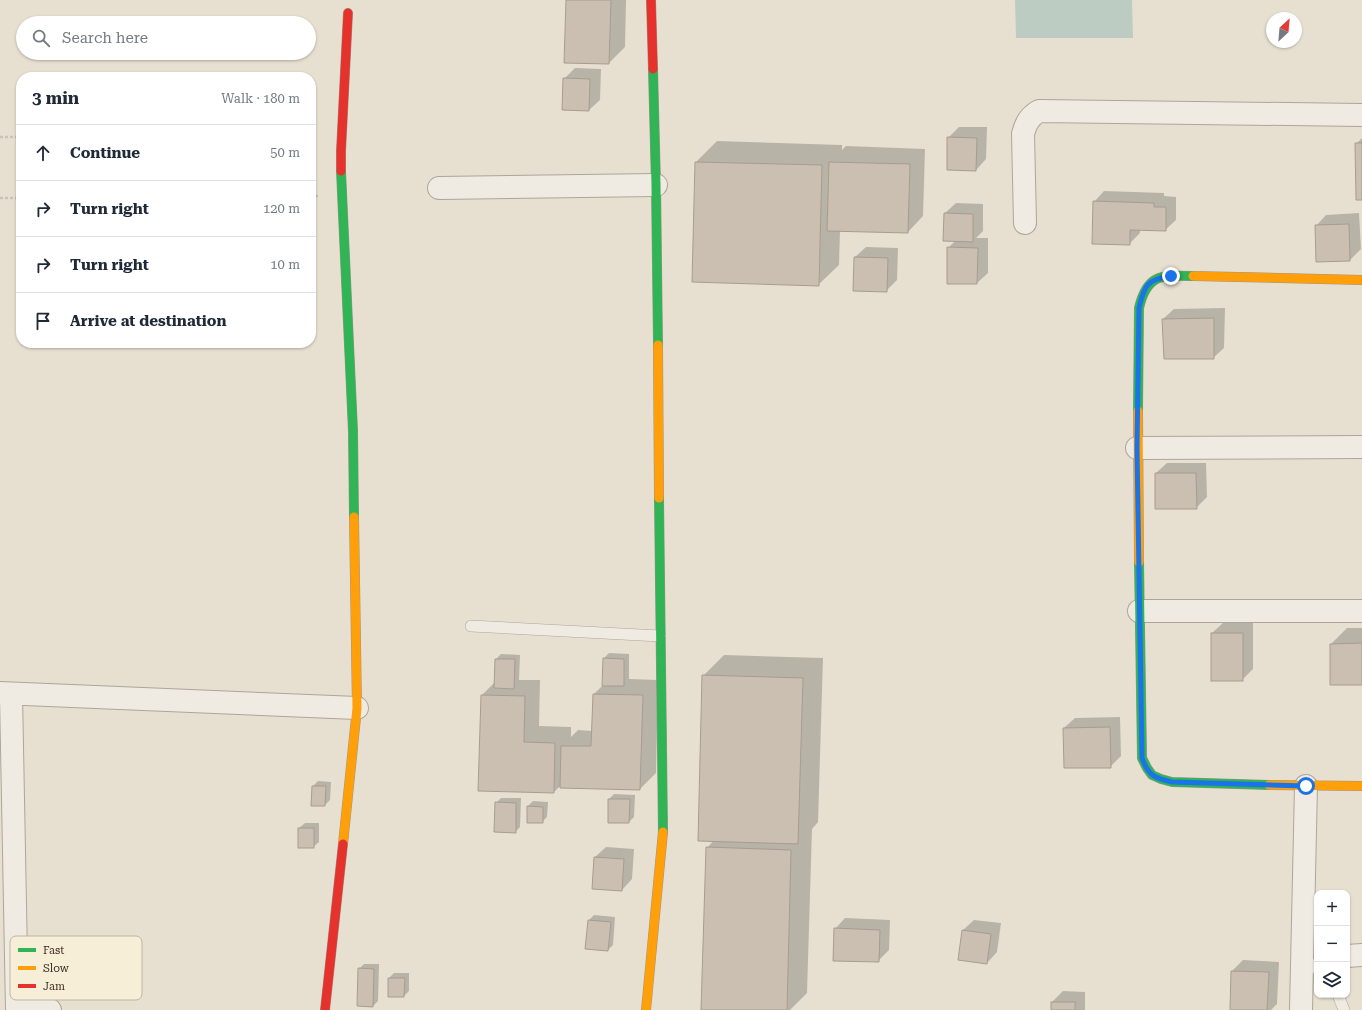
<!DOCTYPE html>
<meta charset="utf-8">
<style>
:root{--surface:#fff;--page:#f6f6f7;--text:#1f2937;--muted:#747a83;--line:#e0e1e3}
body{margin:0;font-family:"Roboto Serif",serif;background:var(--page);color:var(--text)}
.controls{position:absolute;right:12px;bottom:12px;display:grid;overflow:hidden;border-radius:8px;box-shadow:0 1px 3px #0004}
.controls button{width:36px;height:36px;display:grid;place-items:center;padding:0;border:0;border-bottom:1px solid var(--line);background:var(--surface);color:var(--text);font:20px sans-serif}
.compass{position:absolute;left:1266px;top:12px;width:36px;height:36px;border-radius:50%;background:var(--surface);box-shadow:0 1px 3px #0004;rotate:26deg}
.stop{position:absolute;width:12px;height:12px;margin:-9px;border:3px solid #1a73e8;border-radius:50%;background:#fff}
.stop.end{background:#1a73e8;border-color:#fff;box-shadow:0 1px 4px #0008}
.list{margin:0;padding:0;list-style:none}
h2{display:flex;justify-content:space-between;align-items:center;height:52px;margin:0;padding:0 16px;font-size:17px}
h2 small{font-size:13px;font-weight:400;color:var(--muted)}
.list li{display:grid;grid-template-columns:26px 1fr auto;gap:12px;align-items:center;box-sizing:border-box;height:56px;padding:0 16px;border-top:1px solid var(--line)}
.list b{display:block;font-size:15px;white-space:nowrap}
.list em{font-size:13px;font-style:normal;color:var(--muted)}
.icon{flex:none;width:22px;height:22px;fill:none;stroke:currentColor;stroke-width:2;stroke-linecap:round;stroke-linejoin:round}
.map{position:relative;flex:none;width:1362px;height:1010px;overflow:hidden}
.search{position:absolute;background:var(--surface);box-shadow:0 1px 3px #0004;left:16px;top:16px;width:300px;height:44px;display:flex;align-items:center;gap:10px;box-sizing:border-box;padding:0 14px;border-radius:22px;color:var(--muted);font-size:15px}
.panel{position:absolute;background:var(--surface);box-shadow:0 1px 3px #0004;left:16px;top:72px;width:300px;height:276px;border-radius:16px}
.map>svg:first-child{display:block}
.water{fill:#bcccc2}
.shadow{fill:#0003}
.building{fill:#cbbfb2;stroke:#a89c90}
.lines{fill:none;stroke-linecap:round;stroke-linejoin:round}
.lane-casing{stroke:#ada599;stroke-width:12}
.street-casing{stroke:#ada599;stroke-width:24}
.fast-casing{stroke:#9c958a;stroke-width:10}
.slow-casing{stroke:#9c958a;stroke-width:10}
.jam-casing{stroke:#9c958a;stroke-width:10}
.path{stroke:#c8c2b9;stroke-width:2.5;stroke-dasharray:3 2;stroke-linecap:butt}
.lane{stroke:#efebe3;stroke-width:11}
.street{stroke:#efebe3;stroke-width:22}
.fast{stroke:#30b455;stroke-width:9}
.slow{stroke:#ff9f0a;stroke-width:9}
.jam{stroke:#e5322d;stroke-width:9}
.route{stroke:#1a73e8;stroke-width:5}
.key{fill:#f7eed8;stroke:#bfb4a1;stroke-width:1}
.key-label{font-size:11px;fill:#3d2e20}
</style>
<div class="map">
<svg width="1362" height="1010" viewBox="0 0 1362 1010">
<rect width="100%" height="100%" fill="#e7e0d1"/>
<polygon class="water" points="1015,0 1132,0 1133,38 1016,38"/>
<g class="shadow">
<polygon points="567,0 626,0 625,47 609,63 565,62"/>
<polygon points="575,68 601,69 600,100 589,110 564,79"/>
<polygon points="959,127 987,127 986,159 976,170 948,138"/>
<polygon points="1362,138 1362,199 1356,144"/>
<polygon points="717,141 842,145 842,150 846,146 925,149 923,216 908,232 840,230 839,265 818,285 693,281 696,162"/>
<polygon points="1104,191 1164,193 1164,196 1176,197 1176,220 1165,230 1140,230 1140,233 1129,244 1094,202"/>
<polygon points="956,203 983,204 983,231 976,238 988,238 988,273 977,283 948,248 955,241 945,213"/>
<polygon points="1359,213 1361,249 1350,260 1317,261 1316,226 1326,215"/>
<polygon points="866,247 898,248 897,280 886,291 855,257"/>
<polygon points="1225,308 1224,348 1213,358 1163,319 1174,309"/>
<polygon points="1167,463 1206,463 1207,497 1196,508 1156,473"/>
<polygon points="1223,623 1253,623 1253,669 1242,680 1212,633"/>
<polygon points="1347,628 1362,628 1362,684 1331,644"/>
<polygon points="609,653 629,654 629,679 658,680 656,773 640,789 559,787 554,792 482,695 495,682 496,659 501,654 520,655 519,680 540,680 539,726 571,727 571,737 578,730 592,731 594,694 603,685 604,658"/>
<polygon points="724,655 823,658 818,822 812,829 807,993 790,1010 702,1010 707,848 714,840 703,676"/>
<polygon points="1120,717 1121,756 1110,767 1064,728 1075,718"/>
<polygon points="318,781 331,782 330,800 325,805 312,805 313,786"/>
<polygon points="614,794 635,795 634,817 629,822 609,799"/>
<polygon points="501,798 521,798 520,827 515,832 496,803"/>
<polygon points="533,801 548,802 547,817 542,822 528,806"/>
<polygon points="305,823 319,823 319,842 313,847 299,828"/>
<polygon points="606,847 634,849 632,879 622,890 595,857"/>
<polygon points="594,915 615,917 613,945 608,950 589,920"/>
<polygon points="845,918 890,920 889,950 878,961 835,929"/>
<polygon points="974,920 1001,923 997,952 987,963 963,930"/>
<polygon points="1243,960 1279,962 1277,1004 1271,1010 1231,1010 1232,971"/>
<polygon points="364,964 379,964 378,1001 373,1006 359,969"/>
<polygon points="394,973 409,973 409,991 404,996 389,978"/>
<polygon points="1063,991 1085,992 1085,1010 1052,1010 1052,1002"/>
</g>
<g class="building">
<polygon points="566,0 611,0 609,64 564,63"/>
<polygon points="563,78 590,79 589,111 562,110"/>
<polygon points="947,137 977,138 976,171 947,170"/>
<polygon points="1355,143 1362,143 1362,200 1356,200"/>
<polygon points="695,162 822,165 819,286 692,282"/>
<polygon points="829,162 910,164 908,233 827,231"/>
<polygon points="1093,201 1154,203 1154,207 1166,207 1166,231 1130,230 1130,245 1092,244"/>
<polygon points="944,213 973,214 973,242 943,241"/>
<polygon points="1349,224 1350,261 1316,262 1315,225"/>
<polygon points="947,247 978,248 977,284 947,284"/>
<polygon points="854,257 888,258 887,292 853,291"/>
<polygon points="1214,318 1214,359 1164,359 1162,319"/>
<polygon points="1155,473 1196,473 1197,509 1155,509"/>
<rect x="1211" y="633" width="32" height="48"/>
<polygon points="1362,643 1362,685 1330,685 1330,644"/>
<polygon points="603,658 624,659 624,686 602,686"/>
<polygon points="495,659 515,659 514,689 494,688"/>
<polygon points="702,675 803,678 798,844 698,841"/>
<polygon points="593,694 643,695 640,790 560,788 561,746 591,746"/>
<polygon points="481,695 525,696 524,742 555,743 554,793 478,791"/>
<polygon points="1110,727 1111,768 1064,768 1063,728"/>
<polygon points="312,786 326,786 325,806 311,806"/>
<polygon points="608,799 630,799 629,823 608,823"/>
<polygon points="495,802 516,803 516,833 494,832"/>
<polygon points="527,806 543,807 543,823 527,823"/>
<rect x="298" y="828" width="16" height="20"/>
<polygon points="706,847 791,850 787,1010 701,1010"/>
<polygon points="594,857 624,859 622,891 592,889"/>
<polygon points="588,920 611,922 608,951 585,949"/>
<polygon points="834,928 880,930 879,962 833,961"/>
<polygon points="962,930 991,934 987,964 958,960"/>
<polygon points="358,968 374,969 373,1007 357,1006"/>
<polygon points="1231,971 1269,972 1267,1010 1230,1010"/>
<polygon points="388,978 405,978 404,997 388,997"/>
<rect x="1051" y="1002" width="24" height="8"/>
</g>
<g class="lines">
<g class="lane-casing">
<g id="lane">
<polyline points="471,626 660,636"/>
<polyline points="1302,957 1317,969"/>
<polyline points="1338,995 1344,1010"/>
</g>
</g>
<g class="street-casing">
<g id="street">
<polyline points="439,188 656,185"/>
<path d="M 1025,223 L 1023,134 C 1026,123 1029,117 1039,111 L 1362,115"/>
<polyline points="1137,448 1362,447"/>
<polyline points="1139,611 1362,611"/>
<polyline points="0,693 357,708"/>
<polyline points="11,694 17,1010"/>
<polyline points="1347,956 1362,955"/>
<polyline points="17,1008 50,1010"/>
<polyline points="1301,1010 1306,786"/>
</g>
</g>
<g class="fast-casing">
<g id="fast">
<polyline points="653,69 656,185 658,345"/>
<polyline points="341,171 353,431 354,517"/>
<path d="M 1138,411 L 1139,308 C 1147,274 1161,275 1193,276"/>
<polyline points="659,498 663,832"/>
<polyline points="1139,562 1142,758 1147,768 1152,775 1161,779 1172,782 1269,785"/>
</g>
</g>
<g class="slow-casing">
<g id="slow">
<polyline points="1193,276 1362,280"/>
<polyline points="658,345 659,498"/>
<polyline points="1138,411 1139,562"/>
<polyline points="1269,785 1362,786"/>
<polyline points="343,844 357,708 354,517"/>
<polyline points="646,1010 663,832"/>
</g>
</g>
<g class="jam-casing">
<g id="jam">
<polyline points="651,0 653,69"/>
<polyline points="341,171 341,151 348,13"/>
<polyline points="325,1010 343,844"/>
</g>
</g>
<g class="path">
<polyline points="0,137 21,137"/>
<polyline points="311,196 318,196"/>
<polyline points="0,198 21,198"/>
</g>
<use href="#lane" class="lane"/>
<use href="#street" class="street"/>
<use href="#fast" class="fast"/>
<use href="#slow" class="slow"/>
<use href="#jam" class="jam"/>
</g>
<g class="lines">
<path class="route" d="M 1171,276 C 1147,279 1144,286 1139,308 L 1137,448 L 1142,758 C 1148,775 1154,778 1172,782 L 1306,786"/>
</g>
<rect x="10" y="936" width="132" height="64" rx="6" class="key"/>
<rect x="18" y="948" width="18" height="4" fill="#30b455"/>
<rect x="18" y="966" width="18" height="4" fill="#ff9f0a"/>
<rect x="18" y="984" width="18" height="4" fill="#e5322d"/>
<g class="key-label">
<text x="43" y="954">Fast</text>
<text x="43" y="972">Slow</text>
<text x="43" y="990">Jam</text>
</g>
</svg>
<div class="controls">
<button>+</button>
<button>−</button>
<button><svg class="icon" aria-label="layers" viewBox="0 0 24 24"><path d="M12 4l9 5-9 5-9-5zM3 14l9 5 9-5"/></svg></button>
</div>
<svg class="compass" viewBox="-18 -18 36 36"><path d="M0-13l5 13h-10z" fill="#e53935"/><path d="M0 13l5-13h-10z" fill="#747a83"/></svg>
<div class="stop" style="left:1306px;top:786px"></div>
<div class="stop end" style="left:1171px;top:276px"></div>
<div class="search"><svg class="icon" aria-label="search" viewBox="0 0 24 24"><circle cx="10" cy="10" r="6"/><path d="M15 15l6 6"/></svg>Search here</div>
<section class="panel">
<h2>3 min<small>Walk · 180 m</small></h2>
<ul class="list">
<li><svg class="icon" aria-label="ahead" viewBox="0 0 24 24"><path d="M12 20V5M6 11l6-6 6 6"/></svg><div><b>Continue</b></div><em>50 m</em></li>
<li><svg class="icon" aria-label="right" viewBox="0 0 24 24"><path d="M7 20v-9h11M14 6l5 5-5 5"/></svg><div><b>Turn right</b></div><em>120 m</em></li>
<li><svg class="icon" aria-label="right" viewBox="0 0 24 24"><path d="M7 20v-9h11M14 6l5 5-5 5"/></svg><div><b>Turn right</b></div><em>10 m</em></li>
<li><svg class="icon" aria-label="arrive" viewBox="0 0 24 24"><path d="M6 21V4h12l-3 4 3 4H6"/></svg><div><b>Arrive at destination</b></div></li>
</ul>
</section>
</div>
